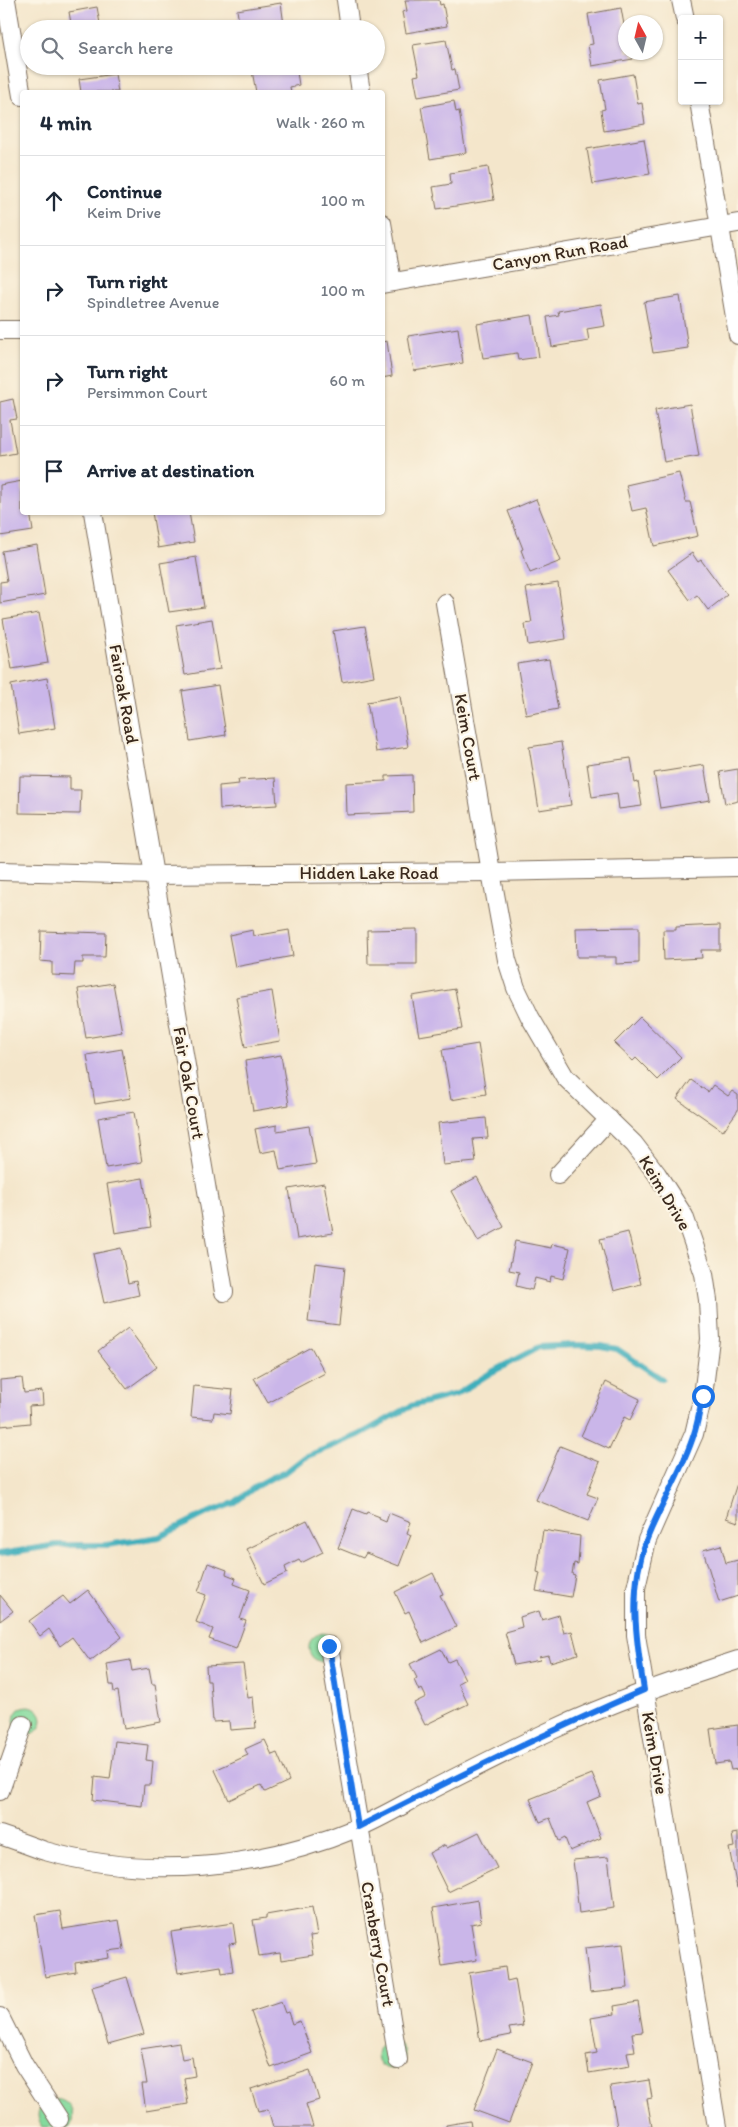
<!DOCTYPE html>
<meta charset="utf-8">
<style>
:root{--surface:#fff;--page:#f6f6f7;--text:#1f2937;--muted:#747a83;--line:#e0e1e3}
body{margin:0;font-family:Itim,sans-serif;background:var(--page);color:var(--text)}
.controls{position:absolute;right:15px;top:15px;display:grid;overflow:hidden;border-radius:5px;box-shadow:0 1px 4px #0004}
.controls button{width:45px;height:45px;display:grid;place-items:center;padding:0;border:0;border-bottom:1px solid var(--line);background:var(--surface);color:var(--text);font:25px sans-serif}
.compass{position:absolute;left:618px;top:15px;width:45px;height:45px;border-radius:50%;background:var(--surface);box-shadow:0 1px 4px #0004;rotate:352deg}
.stop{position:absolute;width:15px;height:15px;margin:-11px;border:4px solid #1a73e8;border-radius:50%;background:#fff}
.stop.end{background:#1a73e8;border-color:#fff;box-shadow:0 1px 5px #0008}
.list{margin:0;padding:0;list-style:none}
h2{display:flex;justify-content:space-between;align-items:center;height:65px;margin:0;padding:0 20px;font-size:21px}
h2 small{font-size:16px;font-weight:400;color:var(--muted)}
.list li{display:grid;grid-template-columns:32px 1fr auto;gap:15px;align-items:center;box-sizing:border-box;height:90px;padding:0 20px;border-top:1px solid var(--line)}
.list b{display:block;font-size:19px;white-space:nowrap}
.list p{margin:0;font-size:16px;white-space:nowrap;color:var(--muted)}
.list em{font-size:16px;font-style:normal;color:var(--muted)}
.icon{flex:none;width:28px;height:28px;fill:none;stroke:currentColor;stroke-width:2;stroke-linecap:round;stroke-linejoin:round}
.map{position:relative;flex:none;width:738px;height:2127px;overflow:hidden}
.search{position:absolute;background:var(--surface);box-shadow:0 1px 4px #0004;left:20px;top:20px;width:365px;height:55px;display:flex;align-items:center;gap:12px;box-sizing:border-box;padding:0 18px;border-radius:28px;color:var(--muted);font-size:19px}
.panel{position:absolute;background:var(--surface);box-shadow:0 1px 4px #0004;left:20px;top:90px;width:365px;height:425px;border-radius:5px}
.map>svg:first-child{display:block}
.green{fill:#84da9d;stroke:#60825e}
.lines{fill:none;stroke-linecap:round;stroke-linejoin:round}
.stream{stroke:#40afbc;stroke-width:6}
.building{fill:#cab6e9}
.minor-casing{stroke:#7c6c5b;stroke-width:20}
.minor{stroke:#fff;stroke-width:18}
.route{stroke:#1a73e8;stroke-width:6}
.labels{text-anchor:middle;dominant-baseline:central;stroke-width:4.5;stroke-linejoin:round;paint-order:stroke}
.street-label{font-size:18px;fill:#3b2a1e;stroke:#fcf5e5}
</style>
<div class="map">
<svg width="738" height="2127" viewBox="0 0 738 2127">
<rect width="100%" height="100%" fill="#fcf5e5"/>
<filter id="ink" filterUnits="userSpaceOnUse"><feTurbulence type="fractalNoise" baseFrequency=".02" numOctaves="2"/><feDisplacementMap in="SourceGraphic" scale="10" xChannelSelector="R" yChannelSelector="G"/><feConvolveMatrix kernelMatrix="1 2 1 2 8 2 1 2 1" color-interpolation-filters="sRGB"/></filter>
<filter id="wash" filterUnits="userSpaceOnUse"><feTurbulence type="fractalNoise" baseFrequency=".0096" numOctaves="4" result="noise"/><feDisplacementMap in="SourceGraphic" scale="20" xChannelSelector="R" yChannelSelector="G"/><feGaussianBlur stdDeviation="1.12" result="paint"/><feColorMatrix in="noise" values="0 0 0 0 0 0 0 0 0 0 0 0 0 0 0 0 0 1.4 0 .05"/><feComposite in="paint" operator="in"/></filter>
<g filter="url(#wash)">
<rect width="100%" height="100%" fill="#f4e6cb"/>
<g class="green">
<path d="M 323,1633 L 332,1636 L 337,1645 L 325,1662 C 305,1662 303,1636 323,1633 Z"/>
<circle cx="28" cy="1720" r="14"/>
<circle cx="391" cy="2055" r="14"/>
<path d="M 53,2099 C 69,2099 77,2112 70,2127 L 42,2127 C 33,2112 41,2106 53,2099 Z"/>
</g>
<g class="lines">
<polyline class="stream" points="0,1554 57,1545 107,1545 159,1537 205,1514 234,1503 256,1486 273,1477 286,1472 305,1457 359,1435 411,1406 457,1394 492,1372 539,1347 574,1345 601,1346 617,1349 662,1379"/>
</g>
<g id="blocks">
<g class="building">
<polygon points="405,0 439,0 440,5 443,4 447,26 406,33 402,12 407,11"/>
<polygon points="281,3 284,25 275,26 275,29 240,29 237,10"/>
<polygon points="97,7 101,29 72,29 69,12"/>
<polygon points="621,8 626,36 626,52 632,52 633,59 592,66 588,45 593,44 588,14"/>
<polygon points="446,40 452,70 455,69 459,90 418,97 414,76 419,75 413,45"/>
<polygon points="279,66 296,66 299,85 290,87 291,92 256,92 252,71"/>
<polygon points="115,74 118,92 81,92 79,79"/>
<polygon points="633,74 638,104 642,103 645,124 604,131 601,110 605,109 600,80"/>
<polygon points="454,101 456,112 459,111 466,153 430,159 421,107"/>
<polygon points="644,139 650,174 593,184 587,149"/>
<polygon points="488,167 494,200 437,209 433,187 451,184 450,173"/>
<polygon points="680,296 688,348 653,353 644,302"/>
<polygon points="601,304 605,326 587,329 589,341 552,347 547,317 559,315 558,311"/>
<polygon points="532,315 539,357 518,360 517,353 483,358 477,324"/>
<polygon points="458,328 463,363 414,371 408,336"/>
<polygon points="387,341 392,376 382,378 382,342"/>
<polygon points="13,399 17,419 10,420 16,453 0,456 0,402"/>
<polygon points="690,404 699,456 664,462 655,410"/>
<polygon points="679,473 686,502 690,502 698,536 654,546 646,508 632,511 626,485"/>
<polygon points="22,481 22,512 30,512 33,531 0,536 0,485"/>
<polygon points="536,499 561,561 530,573 521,550 523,549 508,511"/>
<polygon points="152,512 189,512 194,542 158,548"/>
<polygon points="37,545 45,595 0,603 0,582 7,581 2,551"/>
<polygon points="692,553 698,562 701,560 727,595 708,610 697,595 690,600 668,570"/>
<polygon points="196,557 204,607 169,612 160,563"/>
<polygon points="558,583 566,639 528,645 525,624 532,623 526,588"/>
<polygon points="39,613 48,663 12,669 3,619"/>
<polygon points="212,619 220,669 185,675 176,625"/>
<polygon points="365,626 374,676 342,682 333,631"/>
<polygon points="549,659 558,709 526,715 517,664"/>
<polygon points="47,678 55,728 19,734 11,685"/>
<polygon points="218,685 226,735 190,741 182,691"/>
<polygon points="400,696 408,747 376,752 367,702"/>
<polygon points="561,742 571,805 539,810 529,747"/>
<polygon points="631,758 635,783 638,782 642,806 619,809 617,793 592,797 587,764"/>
<polygon points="704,765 710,800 660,808 654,773"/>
<polygon points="738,769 738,801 725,804 720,772"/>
<polygon points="412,775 413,812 347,815 346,783 386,781 386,776"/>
<polygon points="20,776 70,777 70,790 81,790 80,814 19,813"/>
<polygon points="275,778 277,805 220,809 219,786 239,784 238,780"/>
<polygon points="720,925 720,950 701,950 702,958 664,960 663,930 676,930 676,927"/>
<polygon points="639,927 639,963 616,964 616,957 577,957 576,928"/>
<polygon points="417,929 417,964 368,964 367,930"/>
<polygon points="253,930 254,936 289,930 293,956 235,967 229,935"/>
<polygon points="41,931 106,933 105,957 83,957 83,963 75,963 74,976 52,975 52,962 40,961"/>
<polygon points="113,983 122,1032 86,1038 78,989"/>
<polygon points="455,989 462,1029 419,1036 412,996"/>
<polygon points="272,991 280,1041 245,1047 236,997"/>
<polygon points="640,1017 681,1057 658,1080 636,1058 633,1061 614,1043"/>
<polygon points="478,1044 486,1094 451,1100 442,1050"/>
<polygon points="122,1049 131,1098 95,1104 87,1055"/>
<polygon points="281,1055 289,1105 253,1111 245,1061"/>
<polygon points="691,1080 708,1092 713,1085 728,1096 732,1091 738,1095 738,1110 723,1131 677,1099"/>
<polygon points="134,1112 142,1162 106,1168 98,1118"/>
<polygon points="486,1118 488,1138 473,1139 476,1162 443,1165 438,1123"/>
<polygon points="277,1125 277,1131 309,1126 316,1164 280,1170 276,1150 260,1153 255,1129"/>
<polygon points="477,1177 504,1227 478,1241 451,1191"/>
<polygon points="143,1178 151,1227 115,1233 107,1184"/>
<polygon points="324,1183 333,1233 297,1239 289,1189"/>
<polygon points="628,1232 641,1284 614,1291 600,1239"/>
<polygon points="515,1241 551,1248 552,1244 570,1248 563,1279 551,1276 550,1282 535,1278 532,1290 516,1286 519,1272 509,1270"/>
<polygon points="121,1248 128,1283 136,1281 139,1295 104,1303 93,1254"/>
<polygon points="315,1263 345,1267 339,1325 308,1321"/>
<polygon points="128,1328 157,1367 127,1389 98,1351"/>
<polygon points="311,1347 325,1373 268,1403 254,1378"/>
<polygon points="22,1378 24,1393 42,1391 43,1405 29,1406 30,1423 1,1426 0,1380"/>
<polygon points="606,1382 640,1399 630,1420 624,1417 609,1449 581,1436"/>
<polygon points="194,1386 233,1390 230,1414 214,1412 213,1419 191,1417"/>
<polygon points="560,1446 600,1462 587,1494 598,1498 588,1521 536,1500"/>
<polygon points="738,1480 738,1522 726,1518"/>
<polygon points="353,1509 366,1514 367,1512 380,1517 379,1519 386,1522 389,1513 411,1522 407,1533 411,1535 399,1566 366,1553 363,1558 338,1548"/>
<polygon points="307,1520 323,1552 301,1563 299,1560 285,1567 287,1573 264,1584 247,1549"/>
<polygon points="543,1530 580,1536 578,1564 574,1563 572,1574 575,1575 571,1597 536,1591 540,1573 537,1572"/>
<polygon points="721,1545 726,1563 738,1560 738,1596 719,1602 703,1550"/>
<polygon points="208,1563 227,1570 226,1574 236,1578 234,1584 250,1590 240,1619 246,1621 236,1649 209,1639 213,1629 196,1622 206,1595 198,1592"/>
<polygon points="433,1573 443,1594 440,1595 456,1627 423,1643 409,1611 405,1613 395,1592"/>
<polygon points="88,1590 122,1637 90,1661 72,1637 60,1646 49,1629 40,1636 29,1621 63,1596 70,1604"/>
<polygon points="0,1595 13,1611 0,1621"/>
<polygon points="539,1611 542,1620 559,1615 564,1633 572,1631 578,1654 550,1662 548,1655 539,1657 540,1660 514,1665 505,1632 522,1627 520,1617"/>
<polygon points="441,1649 448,1662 455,1659 465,1679 458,1683 468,1704 425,1725 414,1703 426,1697 422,1689 419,1691 414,1680 417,1678 410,1664"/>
<polygon points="130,1660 132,1671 149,1668 152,1684 155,1684 161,1722 124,1729 118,1691 114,1692 113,1685 110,1685 107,1664"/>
<polygon points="243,1664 248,1698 253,1697 256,1728 230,1730 229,1721 213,1722 210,1681 207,1681 206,1666"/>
<polygon points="738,1725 738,1769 731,1770 729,1762 715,1764 710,1729"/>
<polygon points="265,1740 272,1755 277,1753 289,1781 265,1792 261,1785 229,1800 215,1770 248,1755 245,1749"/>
<polygon points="115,1741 148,1745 146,1760 153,1761 151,1785 144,1785 142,1806 93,1800 95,1777 110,1779"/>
<polygon points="592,1774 601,1796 587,1802 601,1838 570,1851 565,1838 559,1841 550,1818 540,1822 530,1799"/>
<polygon points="479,1832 497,1868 448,1892 429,1853 445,1845 447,1848"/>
<polygon points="738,1833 738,1888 737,1888 729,1848 734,1847 732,1834"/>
<polygon points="608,1857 614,1908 579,1913 573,1860"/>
<polygon points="478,1900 481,1922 471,1924 477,1960 442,1966 433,1908"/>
<polygon points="312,1907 317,1935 310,1936 313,1955 281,1960 280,1953 259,1956 253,1920 266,1918 266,1915"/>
<polygon points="60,1911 63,1929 119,1920 124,1949 108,1951 109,1958 75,1963 76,1972 45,1977 35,1915"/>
<polygon points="233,1923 236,1943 229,1944 233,1971 222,1973 221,1966 178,1973 171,1932"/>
<polygon points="623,1944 628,1988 590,1992 585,1948"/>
<polygon points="505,1967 507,1981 515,1979 523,2026 509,2028 511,2035 480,2041 469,1973"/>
<polygon points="127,1977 144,2034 108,2044 92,1987"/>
<polygon points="281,2002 285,2013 288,2012 292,2024 300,2021 312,2053 271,2068 251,2012"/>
<polygon points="638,2002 643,2032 632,2033 635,2051 627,2052 630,2066 589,2073 586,2055 597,2053 591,2018 615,2014 614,2006"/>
<polygon points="179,2043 182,2059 192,2057 195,2076 184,2078 188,2104 146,2111 142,2084 147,2084 141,2049"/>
<polygon points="497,2049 532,2062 509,2123 474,2110"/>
<polygon points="310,2070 319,2100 306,2104 313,2127 273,2127 268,2109 258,2111 251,2089"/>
<polygon points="649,2080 652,2098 647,2099 652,2127 617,2127 610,2086"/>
<polygon points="470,2121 471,2127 446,2127 446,2125"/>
</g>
</g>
</g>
<g filter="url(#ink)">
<use href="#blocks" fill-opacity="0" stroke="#7c6c5b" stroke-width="1"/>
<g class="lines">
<g class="minor-casing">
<g id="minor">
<polyline points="6,0 22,96"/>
<polyline points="346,0 350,29"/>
<polyline points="681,0 685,19"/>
<polyline points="357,66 361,92"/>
<polyline points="699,101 738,335"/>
<polyline points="382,223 392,282"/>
<polyline points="382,284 738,223"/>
<polyline points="0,330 22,330"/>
<polyline points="93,512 224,1292"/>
<polyline points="445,603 491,872 507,960 516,988 530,1017 565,1077 634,1144 657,1174 684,1216 704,1274 708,1300 710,1339 703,1396 694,1434 647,1540 636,1588 636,1635 717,2127"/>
<polyline points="0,871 154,875 491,872 738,867"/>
<polyline points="558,1175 609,1119"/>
<polyline points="329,1646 398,2060"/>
<polyline points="0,1791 23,1725"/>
<path d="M 0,1835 C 15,1840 30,1846 45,1851 C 147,1880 259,1869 357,1828 C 381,1818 404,1804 427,1792 C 468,1771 509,1750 550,1731 C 612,1702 673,1681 738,1660"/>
<polyline points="0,2017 24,2065 59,2119"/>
</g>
</g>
<use href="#minor" class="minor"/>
</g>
</g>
<g class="lines" filter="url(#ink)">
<path class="route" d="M 329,1646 L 358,1827 C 453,1779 547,1732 644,1690 C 636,1640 628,1588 647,1539 C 661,1503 683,1470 694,1434 C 698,1422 700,1408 703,1396"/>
</g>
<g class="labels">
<g class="street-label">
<text transform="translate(560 253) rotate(-10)">Canyon Run Road</text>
<text transform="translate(124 694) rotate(80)">Fairoak Road</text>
<text transform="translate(468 737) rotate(80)">Keim Court</text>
<text x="369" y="873">Hidden Lake Road</text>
<text transform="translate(189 1083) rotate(80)">Fair Oak Court</text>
<text transform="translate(665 1193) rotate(59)">Keim Drive</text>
<text transform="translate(655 1753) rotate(80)">Keim Drive</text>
<text transform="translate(378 1944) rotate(80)">Cranberry Court</text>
</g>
</g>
</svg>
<div class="controls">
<button>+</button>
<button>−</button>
</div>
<svg class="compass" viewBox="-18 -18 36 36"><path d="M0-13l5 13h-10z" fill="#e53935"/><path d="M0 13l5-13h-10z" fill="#747a83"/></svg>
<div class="stop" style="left:703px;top:1396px"></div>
<div class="stop end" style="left:329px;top:1646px"></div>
<div class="search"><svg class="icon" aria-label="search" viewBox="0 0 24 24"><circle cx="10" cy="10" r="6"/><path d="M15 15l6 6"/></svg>Search here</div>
<section class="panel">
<h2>4 min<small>Walk · 260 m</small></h2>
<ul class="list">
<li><svg class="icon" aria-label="ahead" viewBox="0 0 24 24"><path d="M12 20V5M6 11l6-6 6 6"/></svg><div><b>Continue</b><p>Keim Drive</p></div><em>100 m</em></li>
<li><svg class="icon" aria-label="right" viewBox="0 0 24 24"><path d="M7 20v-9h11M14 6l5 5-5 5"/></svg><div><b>Turn right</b><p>Spindletree Avenue</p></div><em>100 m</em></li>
<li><svg class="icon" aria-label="right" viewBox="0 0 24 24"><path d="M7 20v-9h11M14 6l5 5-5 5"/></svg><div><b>Turn right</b><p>Persimmon Court</p></div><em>60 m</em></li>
<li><svg class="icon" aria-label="arrive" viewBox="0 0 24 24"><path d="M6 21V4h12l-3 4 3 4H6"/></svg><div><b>Arrive at destination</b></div></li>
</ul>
</section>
</div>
